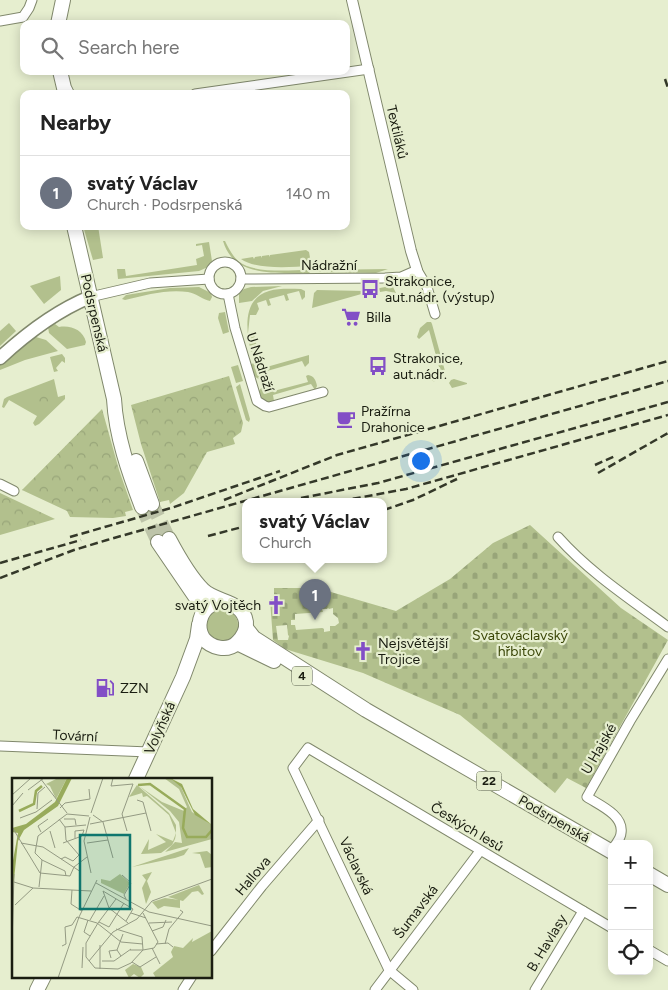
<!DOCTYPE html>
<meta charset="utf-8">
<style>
:root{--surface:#fff;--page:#f2f2f2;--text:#222;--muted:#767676;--line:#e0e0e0;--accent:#b45309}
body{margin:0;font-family:Figtree,sans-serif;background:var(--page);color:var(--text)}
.controls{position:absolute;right:15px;bottom:15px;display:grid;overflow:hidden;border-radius:10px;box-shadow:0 2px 12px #0003}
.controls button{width:45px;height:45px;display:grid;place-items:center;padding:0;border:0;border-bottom:1px solid var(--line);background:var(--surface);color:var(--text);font:25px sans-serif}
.you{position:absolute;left:420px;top:460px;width:18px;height:18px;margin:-12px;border:4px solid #fff;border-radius:50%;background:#1a73e8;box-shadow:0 0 0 8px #1a73e833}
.badge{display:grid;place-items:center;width:32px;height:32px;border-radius:50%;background:var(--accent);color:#fff;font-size:16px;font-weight:700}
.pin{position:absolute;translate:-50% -41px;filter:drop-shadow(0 1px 2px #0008)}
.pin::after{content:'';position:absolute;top:26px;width:18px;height:15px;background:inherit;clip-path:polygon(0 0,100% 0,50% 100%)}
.popup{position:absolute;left:242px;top:498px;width:145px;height:65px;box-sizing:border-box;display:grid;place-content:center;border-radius:10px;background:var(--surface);filter:drop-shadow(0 1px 4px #0005);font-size:16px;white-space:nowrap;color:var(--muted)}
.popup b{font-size:19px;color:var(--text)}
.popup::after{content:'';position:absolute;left:50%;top:100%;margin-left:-10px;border:10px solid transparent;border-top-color:var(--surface)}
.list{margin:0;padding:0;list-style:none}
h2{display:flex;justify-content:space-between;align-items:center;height:65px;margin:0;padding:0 20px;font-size:21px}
h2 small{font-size:16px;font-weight:400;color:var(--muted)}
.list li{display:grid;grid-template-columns:32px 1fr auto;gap:15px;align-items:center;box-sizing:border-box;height:75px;padding:0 20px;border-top:1px solid var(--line)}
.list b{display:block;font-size:19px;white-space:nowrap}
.list p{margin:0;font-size:16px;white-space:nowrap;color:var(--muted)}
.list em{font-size:16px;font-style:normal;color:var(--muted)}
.icon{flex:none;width:28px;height:28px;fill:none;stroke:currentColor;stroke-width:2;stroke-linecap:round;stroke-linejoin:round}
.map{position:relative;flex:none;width:668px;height:990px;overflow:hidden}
.search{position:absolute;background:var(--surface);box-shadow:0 2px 12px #0003;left:20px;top:20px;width:330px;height:55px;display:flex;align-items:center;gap:12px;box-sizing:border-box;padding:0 18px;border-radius:10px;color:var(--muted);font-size:19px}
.panel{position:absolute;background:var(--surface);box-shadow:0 2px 12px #0003;left:20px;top:90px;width:330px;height:140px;border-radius:10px}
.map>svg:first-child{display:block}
.grass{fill:#b2c08d}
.forest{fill:url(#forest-crowns)}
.cemetery{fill:url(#cemetery-stones);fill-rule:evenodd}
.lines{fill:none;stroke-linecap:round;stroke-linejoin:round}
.primary-tunnel{stroke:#bdc4a9;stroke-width:14;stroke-dasharray:14 7;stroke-linecap:butt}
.minor-casing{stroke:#80886c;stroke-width:11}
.tertiary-casing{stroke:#80886c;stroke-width:12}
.secondary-casing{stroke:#80886c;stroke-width:15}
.primary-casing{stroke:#80886c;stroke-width:16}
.minor{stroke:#fff;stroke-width:9}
.tertiary{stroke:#fff;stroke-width:10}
.secondary{stroke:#fff;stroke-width:12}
.primary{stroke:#fff;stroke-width:14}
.rail{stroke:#343829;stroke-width:2.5;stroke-dasharray:8 4;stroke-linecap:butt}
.labels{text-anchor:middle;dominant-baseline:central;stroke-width:4.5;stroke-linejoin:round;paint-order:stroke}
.shield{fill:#e6eecf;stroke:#575c4a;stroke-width:1}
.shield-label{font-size:12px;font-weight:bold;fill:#1a1d11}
.street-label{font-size:14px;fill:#1a1d11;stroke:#e6eecf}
.poi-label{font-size:14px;fill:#1a1d11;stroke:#e6eecf;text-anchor:start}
.park-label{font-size:14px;fill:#3a4607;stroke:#e6eecf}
.inset-river{fill:none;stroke:#98ab5b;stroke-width:2.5}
.inset-road{fill:none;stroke:#949a83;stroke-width:1}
.view{fill:#0f766e;fill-opacity:0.15;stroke:#0f766e;stroke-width:2.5}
.inset-edge{fill:none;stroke:#1a1d11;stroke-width:2.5}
</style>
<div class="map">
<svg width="668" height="990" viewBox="0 0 668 990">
<defs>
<pattern id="forest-crowns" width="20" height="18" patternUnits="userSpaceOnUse" patternTransform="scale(1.25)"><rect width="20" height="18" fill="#b2c08d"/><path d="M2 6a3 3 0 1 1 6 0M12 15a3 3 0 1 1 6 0" fill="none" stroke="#98a579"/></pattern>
<pattern id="cemetery-stones" width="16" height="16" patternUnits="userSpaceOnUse" patternTransform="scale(1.25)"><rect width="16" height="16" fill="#b2c08d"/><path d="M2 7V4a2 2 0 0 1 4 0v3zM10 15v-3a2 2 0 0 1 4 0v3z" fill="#98a579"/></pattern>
</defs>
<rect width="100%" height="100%" fill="#e6eecf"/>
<g class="grass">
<polygon points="83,226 98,226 103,258 93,260"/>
<path d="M 223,241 L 225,241 C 229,249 232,255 238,261 C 254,274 289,270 308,270 L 310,273 C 279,272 234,279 223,241 Z"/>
<polygon points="209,242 212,261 208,267 199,271 118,279 117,269 125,269 126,276 197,265 196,259 204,256 202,245 196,246 196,244"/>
<path d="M 306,250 L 309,252 L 311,263 L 310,266 C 291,267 256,270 241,259 L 253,257 L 254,259 L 255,257 L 261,256 L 262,258 L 262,256 L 269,255 L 270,257 L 270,255 Z"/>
<polygon points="388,269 376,273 315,272 316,270"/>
<polygon points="60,276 61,290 44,304 30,286"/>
<polygon points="282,286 263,291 252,301 239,303 239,293 244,289 251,287"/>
<path d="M 199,287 L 211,293 L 212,297 L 210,301 C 203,300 196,293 188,292 C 167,289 146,295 125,300 L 122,299 L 126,295 L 170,288 Z"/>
<polygon points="385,287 393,287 396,293 386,291 380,292 379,289 312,308 314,293 317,290 365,291"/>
<path d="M 301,289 L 305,291 L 305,297 L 302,300 L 299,291 L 287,294 L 289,300 L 286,301 L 284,295 L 269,299 L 271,305 L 268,306 L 266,300 L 257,303 L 259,309 L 256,315 L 250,315 L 248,333 L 254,334 L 257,347 L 256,350 L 251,352 C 246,330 242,299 269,291 C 279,288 291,289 301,289 Z"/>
<polygon points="225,312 229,332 223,334 218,318 219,313"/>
<path d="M 427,322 L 431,322 L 432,324 L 445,371 C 444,377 438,382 432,381 L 430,377 L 439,367 L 429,330 L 419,339 L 417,337 L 420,328 Z"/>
<polygon points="9,323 16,331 0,346 0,331"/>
<path d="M 55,324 L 59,327 C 71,325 83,330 86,342 L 85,345 L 67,349 L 49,333 L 48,327 Z"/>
<polygon points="36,337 46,340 58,351 25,360 0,370 0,364 30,339"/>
<polygon points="62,354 65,358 65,363 62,361 56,368 58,371 54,372 50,357"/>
<polygon points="309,355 309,363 305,367 302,361 260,373 261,378 260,380 254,376 251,364 261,361 263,368"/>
<polygon points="238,365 243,381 236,383 231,367"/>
<path d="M 308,375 C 314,376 316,380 317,386 L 315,390 L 311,384 L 273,395 L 274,401 C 266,405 260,399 259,391 L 262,387 L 266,393 L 308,382 L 306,376 Z"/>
<polygon points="54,379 58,397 65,395 65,399 39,424 35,426 33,423 37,416 9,400 4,408 2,407 4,399 7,397"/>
<polygon points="454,379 467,383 467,384 452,388 449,383 451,380"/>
<polygon points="240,384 250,419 249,422 246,420 236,387"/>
<circle cx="222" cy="625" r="16"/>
</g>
<g class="forest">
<polygon points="229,376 243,423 241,432 233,438 235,444 207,452 184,493 170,504 169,500 160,502 141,444 131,405"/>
<polygon points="42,389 55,401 42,414 29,402"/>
<polygon points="102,409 119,470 133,510 125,512 126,516 113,518 70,517 67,511 22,490"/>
<polygon points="0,493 55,519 0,535"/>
</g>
<path class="cemetery" d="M 530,525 L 621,608 L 668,640 L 586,788 L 567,778 L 555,793 L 460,715 L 363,673 L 285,649 L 273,640 L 270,600 L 274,598 L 274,588 L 310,588 L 331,592 L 396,611 L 450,579 L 493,543 ZM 328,608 L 329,609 L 333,608 L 333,614 L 338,618 L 339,623 L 335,626 L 330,626 L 330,631 L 324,632 L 324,629 L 322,628 L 296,630 L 295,625 L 291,625 L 291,620 L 295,620 L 295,614 L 323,612 L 322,609 L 327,609 ZM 287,625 L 288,635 L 289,636 L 288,640 L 278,640 L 276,626 Z"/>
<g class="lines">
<g class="primary-tunnel">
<polyline points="152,504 169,539"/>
<polyline points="142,507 158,542"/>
</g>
<g class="minor-casing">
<g id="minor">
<polyline points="0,21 23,17 29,8 32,0"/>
<polyline points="195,94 369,69"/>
<circle cx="225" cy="278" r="16"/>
<polyline points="241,279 385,278 401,277 417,270 427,287 435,314"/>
<polyline points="228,294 235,328 257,401 265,406 269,407 323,392"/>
<polyline points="90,297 150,283 209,279"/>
<polyline points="0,484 14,491"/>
<path d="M 558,537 C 589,572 630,599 668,627"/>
<polyline points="0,746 149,752"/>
<path d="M 616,844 C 618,841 621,836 621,833 C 624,815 599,805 587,797 L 630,721 L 668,659"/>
<polyline points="649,950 668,961"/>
<polyline points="211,951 262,886 319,820"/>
<polyline points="183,990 192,976"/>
<polyline points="375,990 480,851"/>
<polyline points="413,990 389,970 293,768 308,748 612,928"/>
<polyline points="535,990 583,911"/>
</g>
</g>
<g class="tertiary-casing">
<polyline id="tertiary" points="352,0 411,251 417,270"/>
</g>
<g class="secondary-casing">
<path id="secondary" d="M 0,358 C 27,333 56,311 90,297"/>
</g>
<g class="primary-casing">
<g id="primary">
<polyline points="58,24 63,0"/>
<polyline points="60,71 64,88 67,94"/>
<path d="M 74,226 L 114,399 C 116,436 129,473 142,507"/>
<polyline points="136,461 152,504"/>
<path d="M 169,539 C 178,556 189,576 203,590 C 216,603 243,600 246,622 C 247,630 243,637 237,643 C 227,652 211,648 203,638 C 196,627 200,611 211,605 C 214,603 219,602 222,601"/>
<polyline points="158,542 201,605 203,612"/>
<polyline points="246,628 254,638 366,710 612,852"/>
<polyline points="237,643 274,661"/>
<polyline points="136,779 183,677 197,639 199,625"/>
<polyline points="649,874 668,885"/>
<polyline points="37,990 44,976"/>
</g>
</g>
<use href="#minor" class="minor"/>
<use href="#tertiary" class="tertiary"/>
<use href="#secondary" class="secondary"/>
<use href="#primary" class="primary"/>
<g class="rail">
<polyline points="665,79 668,88"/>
<polyline points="595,465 615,456"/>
<polyline points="598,473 668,433"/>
<polyline points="301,498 378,483 668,402"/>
<polyline points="224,500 337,455 668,361"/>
<polyline points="341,501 406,489 668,415"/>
<polyline points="384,510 413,500 457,479"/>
<polyline points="208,536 246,526"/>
<polyline points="70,537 171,508 280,471"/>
<polyline points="0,563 81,540"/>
<polyline points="0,578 74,550 107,540 668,381"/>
</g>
</g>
<defs>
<g id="bus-bare" transform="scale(1.5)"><path d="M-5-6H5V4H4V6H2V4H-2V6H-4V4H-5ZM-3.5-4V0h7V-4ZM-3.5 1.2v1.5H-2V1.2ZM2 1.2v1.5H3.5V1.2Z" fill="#824ec6" stroke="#e6eecf" stroke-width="2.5" paint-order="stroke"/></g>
<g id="supermarket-bare" transform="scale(1.5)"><path d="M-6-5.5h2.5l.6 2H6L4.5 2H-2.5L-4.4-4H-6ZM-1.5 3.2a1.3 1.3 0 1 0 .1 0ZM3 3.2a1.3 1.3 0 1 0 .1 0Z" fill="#824ec6" stroke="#e6eecf" stroke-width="2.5" paint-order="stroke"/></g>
<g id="cafe-bare" transform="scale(1.5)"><path d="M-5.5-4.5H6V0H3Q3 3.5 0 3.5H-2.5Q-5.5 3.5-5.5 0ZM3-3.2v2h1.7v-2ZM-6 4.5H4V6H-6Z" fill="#824ec6" stroke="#e6eecf" stroke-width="2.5" paint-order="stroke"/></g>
<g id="church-bare" transform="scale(1.5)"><path d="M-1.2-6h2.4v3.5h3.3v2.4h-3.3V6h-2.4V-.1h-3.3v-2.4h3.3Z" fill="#824ec6" stroke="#e6eecf" stroke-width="2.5" paint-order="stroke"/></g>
<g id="fuel-bare" transform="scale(1.5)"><path d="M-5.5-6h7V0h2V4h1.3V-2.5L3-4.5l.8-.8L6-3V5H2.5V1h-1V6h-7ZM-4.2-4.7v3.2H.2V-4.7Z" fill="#824ec6" stroke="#e6eecf" stroke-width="2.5" paint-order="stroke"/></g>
</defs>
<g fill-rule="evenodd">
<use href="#bus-bare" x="370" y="289"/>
<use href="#supermarket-bare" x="351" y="317"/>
<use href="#bus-bare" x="378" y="366"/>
<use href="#cafe-bare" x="346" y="419"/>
<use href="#church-bare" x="276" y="605"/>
<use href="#church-bare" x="363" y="651"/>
<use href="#fuel-bare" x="105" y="688"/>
</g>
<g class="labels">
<g class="shield">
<rect x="292" y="666.5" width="20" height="19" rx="4"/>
<rect x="476.5" y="771.5" width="25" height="19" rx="4"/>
</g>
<g class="shield-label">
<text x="302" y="676">4</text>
<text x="489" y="781">22</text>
</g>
<g class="street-label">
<text transform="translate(397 132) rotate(77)">Textiláků</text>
<text x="329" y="265">Nádražní</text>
<text transform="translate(94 313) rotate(77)">Podsrpenská</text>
<text transform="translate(260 362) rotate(72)">U Nádraží</text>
<text transform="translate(160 728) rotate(-66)">Volyňská</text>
<text transform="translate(75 736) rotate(3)">Tovární</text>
<text transform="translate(599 749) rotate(-60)">U Hajské</text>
<text transform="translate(554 819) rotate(30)">Podsrpenská</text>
<text transform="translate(467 827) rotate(31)">Českých lesů</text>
<text transform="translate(356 866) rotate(65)">Václavská</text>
<text transform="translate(253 876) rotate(-50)">Hallova</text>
<text transform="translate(416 912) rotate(-53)">Šumavská</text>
<text transform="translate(547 943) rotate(-59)">B. Havlasy</text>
</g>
<g class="poi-label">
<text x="385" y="281">Strakonice,<tspan x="385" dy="16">aut.nádr. (výstup)</tspan></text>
<text x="366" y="317">Billa</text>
<text x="393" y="358">Strakonice,<tspan x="393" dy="16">aut.nádr.</tspan></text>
<text x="361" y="411">Pražírna<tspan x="361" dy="16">Drahonice</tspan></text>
<text x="261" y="605" text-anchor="end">svatý Vojtěch</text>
<text x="378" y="643">Nejsvětější<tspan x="378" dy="16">Trojice</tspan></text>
<text x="120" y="688">ZZN</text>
</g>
<g class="park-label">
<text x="520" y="635">Svatováclavský<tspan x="520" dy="16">hřbitov</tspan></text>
</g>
</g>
<g transform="translate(12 778)">
<rect width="200" height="200" fill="#e6eecf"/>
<path d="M 125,7 L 157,35 L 164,47 L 164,56 L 163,61 L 160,67 L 149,75 L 129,76 L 137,61 L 136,72 L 154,64 L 144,56 L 161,63 L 164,55 L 157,37 L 135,18 L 131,19 L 135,35 L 130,15 L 117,19 ZM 177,70 L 172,77 L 163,80 L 120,89 ZM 140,94 L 135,103 L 139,114 L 134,126 L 130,110 L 134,102 L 130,97 ZM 187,107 L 192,116 L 190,117 L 186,113 L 180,114 L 171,123 L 156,119 ZM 153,120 L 168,122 L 168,130 L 152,128 L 146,131 L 140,124 Z" fill="#b2c08d"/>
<path d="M 46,0 L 55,0 L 44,21 L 38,8 L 34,6 ZM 152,0 L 158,0 L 168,7 L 180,34 L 200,47 L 200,61 L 153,74 L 163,64 L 170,65 L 167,44 L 158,33 L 127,8 L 150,24 L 172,33 L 175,29 L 167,11 ZM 195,73 L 200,77 L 200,89 L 193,90 L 188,76 L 180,75 ZM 200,153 L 200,200 L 144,200 L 141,195 L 161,179 L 159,174 L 162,168 L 171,170 L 181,160 L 180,164 ZM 121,186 L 129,189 L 132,196 L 128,200 L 122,196 L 117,200 L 113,192 Z" fill="#b2c08d"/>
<path d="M 108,96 L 118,105 L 112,116 L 89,105 L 89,101 L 98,103 Z" fill="#b2c08d"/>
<path d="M 55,0 L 60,0 L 46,28 L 12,52 L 6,63 L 0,121 L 0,88 L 6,55 L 0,54 L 0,50 L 14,46 L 43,24 ZM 158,0 L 170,6 L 181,31 L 200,47 L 183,37 L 169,9 Z" fill="#98ab5b"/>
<path class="inset-river" d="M 126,7 L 138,6 L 173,31 L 171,50 L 175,59 L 194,59 L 200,52M 7,33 L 22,26 L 24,13 L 30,8"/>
<path class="inset-road" d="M 28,0 L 55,35M 101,0 L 99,8 L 121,6 L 110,36 L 115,53M 16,12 L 32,0M 0,17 L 19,0M 125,22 L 131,24 L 139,53M 0,28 L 11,15M 48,30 L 53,25 L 78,21 L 77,11M 25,31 L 26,15 L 33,9M 79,35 L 91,0M 81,37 L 91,44 L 101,80M 78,39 L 72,63 L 79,95M 8,40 L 24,34 L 40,22M 47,41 L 53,49 L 54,62 L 67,77 L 61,83 L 53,79 L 49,81M 52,41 L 63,41 L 64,47M 78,46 L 134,35M 0,49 L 28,95 L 58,98 L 62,89 L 75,79M 53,49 L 74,47M 38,53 L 43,70M 29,54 L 26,48 L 36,41M 9,65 L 31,69 L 69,94M 51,65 L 70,58 L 72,52 L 63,53 L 63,60M 75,65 L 96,62M 110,97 L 119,105 L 112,117 L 114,121M 54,98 L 53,93 L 30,82 L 23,75 L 26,58 L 55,36 L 77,38M 2,104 L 21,110 L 79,113M 84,105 L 137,134 L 200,148M 27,109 L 30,82M 60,112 L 59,126 L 70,133M 3,127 L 21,110M 119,135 L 134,140M 76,142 L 72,154 L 78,158M 78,142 L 92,118M 114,143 L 121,131 L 91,113 L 97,130 L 116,145M 87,144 L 97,149 L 112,125M 86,145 L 74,165 L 74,179 L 83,190 L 106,191 L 119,185 L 131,172 L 142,170 L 146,164 L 131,135M 86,145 L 104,121M 137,145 L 160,144M 104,151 L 130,159 L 131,172 L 118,172M 140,153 L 151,149 L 154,142M 144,166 L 156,165 L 161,169M 153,166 L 157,151 L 171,134 L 168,132M 0,167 L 2,96M 50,168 L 54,166 L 53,149 L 60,147 L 65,139 L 85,145 L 109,164 L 131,166M 140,170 L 148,186M 105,172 L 111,156M 99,180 L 97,173 L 105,172 L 109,178M 77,183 L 101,154 L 125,141 L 140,123 L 200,101M 90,183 L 102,183 L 119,171M 120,184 L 128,189 L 144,179M 70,190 L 71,169M 88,191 L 88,167M 46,200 L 67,139 L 85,102"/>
<path class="view" d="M 68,57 L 118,57 L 118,131 L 68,131 Z"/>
<rect width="200" height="200" class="inset-edge"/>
</g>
</svg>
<div class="controls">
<button>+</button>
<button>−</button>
<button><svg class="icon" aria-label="locate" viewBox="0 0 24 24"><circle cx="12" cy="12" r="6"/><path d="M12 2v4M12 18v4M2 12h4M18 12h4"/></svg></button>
</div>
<div class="you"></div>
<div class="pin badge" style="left:315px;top:620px;background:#6b7280">1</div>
<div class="popup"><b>svatý Václav</b>Church</div>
<div class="search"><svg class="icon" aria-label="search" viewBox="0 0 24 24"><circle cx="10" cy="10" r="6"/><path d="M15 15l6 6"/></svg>Search here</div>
<section class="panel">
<h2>Nearby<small></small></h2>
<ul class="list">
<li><span class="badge" style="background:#6b7280">1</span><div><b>svatý Václav</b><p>Church · Podsrpenská</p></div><em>140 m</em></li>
</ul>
</section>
</div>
